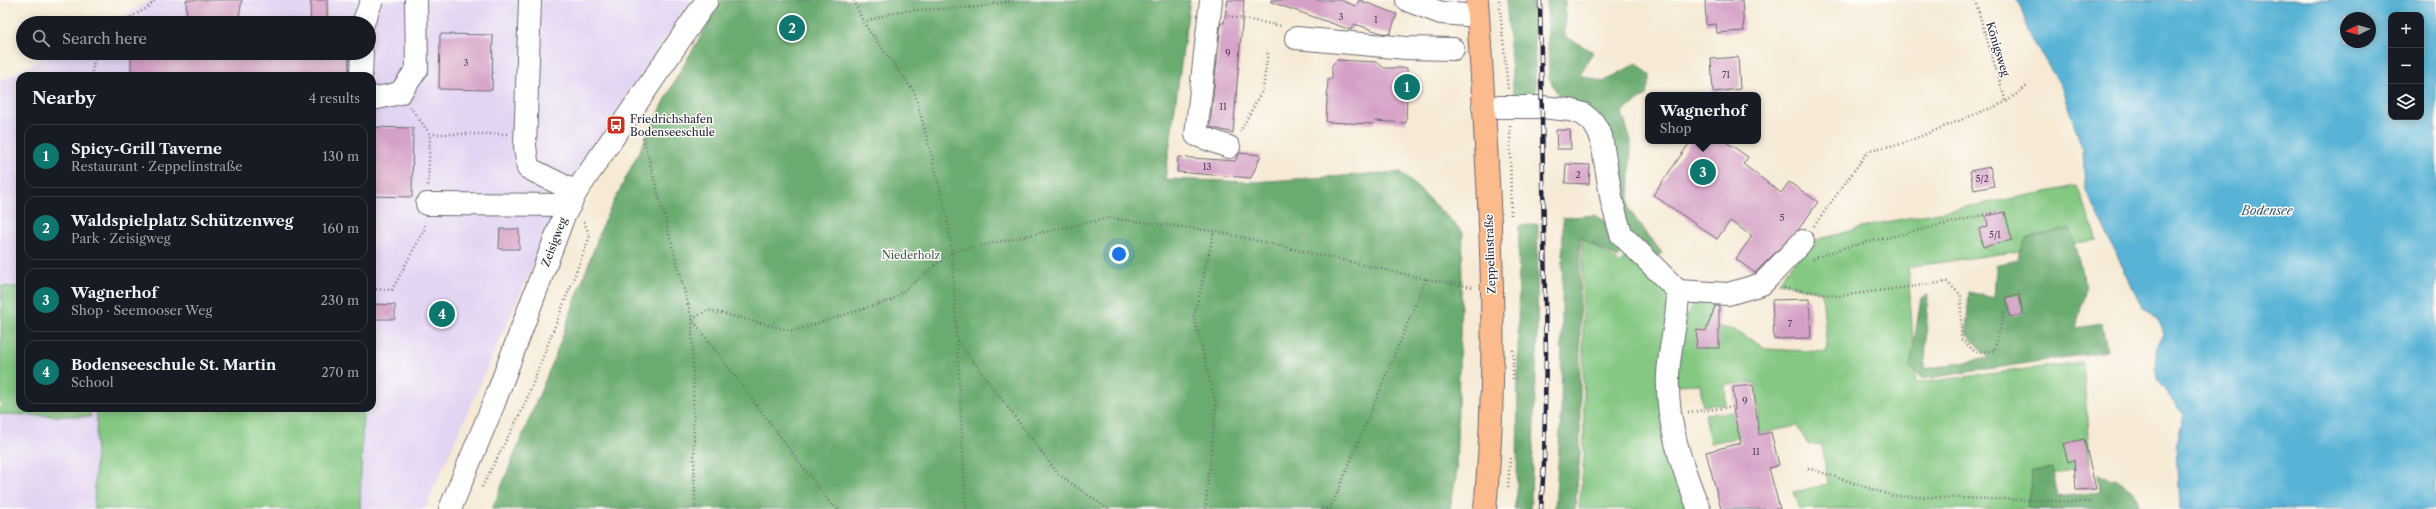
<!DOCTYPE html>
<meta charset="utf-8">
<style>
:root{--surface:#171b24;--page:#20242c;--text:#f1f3f6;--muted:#9ea1a6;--line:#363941;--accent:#0f766e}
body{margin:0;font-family:"Libre Caslon Text",serif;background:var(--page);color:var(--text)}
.controls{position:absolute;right:12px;top:12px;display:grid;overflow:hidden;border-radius:8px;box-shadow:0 2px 10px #0003}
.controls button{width:36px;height:36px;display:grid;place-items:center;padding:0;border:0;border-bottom:1px solid var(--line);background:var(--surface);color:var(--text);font:20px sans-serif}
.compass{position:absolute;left:2340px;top:12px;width:36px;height:36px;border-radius:50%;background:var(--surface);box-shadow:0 2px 10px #0003;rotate:265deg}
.you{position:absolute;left:1119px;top:254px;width:14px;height:14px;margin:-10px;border:3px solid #fff;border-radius:50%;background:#1a73e8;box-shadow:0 0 0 6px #1a73e833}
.badge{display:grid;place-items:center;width:26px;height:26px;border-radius:50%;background:var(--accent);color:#fff;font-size:13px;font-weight:700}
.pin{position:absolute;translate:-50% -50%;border:2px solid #fff;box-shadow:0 1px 4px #0006}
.popup{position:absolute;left:1645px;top:92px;width:116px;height:52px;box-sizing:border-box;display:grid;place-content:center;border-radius:8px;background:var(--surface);filter:drop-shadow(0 1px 3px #0005);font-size:13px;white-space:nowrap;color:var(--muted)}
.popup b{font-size:15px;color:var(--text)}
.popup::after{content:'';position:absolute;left:50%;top:100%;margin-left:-8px;border:8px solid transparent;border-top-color:var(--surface)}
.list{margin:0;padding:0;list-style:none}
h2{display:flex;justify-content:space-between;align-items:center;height:52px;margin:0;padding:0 16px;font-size:17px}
h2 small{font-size:13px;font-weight:400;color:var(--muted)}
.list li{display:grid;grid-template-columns:26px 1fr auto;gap:12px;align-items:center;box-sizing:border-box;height:64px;margin:0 8px 8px;padding:0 8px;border:1px solid var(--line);border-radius:12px}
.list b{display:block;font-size:15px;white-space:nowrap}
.list p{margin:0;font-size:13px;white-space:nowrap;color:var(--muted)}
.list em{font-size:13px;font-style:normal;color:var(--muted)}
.icon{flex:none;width:22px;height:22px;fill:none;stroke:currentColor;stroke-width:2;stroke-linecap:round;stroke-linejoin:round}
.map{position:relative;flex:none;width:2436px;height:509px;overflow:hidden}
.search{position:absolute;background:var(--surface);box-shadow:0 2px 10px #0003;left:16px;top:16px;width:360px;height:44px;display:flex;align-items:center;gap:10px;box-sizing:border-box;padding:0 14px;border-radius:22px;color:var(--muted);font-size:15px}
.panel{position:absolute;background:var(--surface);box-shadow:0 2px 10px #0003;left:16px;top:72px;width:360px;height:340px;border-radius:12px}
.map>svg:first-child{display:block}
.built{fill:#e2d4f3;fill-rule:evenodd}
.green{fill:#84c882;stroke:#53755e}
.forest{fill:#6bac70;stroke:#466756}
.water{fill:#58b3d6;stroke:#3d6a88;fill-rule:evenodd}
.building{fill:#d5a0c6}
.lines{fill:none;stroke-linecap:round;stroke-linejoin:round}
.minor-casing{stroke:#6c6871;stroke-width:24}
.major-casing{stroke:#6c6871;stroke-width:24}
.path{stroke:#6c6871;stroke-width:2.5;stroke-dasharray:1 3;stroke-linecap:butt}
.minor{stroke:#fff;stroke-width:22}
.major{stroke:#fbbb8d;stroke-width:22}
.rail-casing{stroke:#22223b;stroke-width:4.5}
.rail{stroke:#fdfcf7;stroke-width:3;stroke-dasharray:9;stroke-linecap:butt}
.labels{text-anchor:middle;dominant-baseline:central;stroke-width:3;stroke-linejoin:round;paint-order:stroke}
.number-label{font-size:9px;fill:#4f425e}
.street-label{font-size:11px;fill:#22223b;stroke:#fdfcf7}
.poi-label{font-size:11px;fill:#22223b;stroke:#fdfcf7;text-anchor:start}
.park-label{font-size:11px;fill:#445c54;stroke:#fdfcf7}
.water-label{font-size:12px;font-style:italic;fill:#385c79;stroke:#fdfcf7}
</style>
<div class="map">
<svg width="2436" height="509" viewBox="0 0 2436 509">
<rect width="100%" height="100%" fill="#fdfcf7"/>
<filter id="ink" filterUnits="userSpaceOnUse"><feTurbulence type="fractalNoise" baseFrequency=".025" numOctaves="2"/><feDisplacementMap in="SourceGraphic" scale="8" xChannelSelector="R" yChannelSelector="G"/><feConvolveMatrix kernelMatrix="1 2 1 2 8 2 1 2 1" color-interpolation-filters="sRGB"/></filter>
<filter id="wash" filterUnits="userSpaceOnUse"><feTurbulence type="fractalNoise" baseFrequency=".012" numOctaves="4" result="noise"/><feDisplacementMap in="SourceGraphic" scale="16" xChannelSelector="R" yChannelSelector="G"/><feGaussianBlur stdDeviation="0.9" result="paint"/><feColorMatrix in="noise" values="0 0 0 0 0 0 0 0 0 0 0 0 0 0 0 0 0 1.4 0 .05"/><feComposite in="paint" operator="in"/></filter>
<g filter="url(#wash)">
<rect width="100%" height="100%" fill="#f6ead5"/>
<path class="built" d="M 151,0 L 691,0 L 625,97 L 553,219 L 425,509 L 0,509 L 0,82 L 53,53 L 369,53 L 369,23 L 109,23 ZM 20,76 L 372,76 L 372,408 L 20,408 Z"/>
<g class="green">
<polygon points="2077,186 2097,240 1908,267 1916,383 2083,362 2090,464 2042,477 2054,509 1800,509 1794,492 1828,484 1822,445 1807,443 1797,426 1710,443 1705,414 1732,412 1734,421 1759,418 1756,383 1725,385 1726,404 1703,406 1700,384 1676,385 1681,330 1695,297 1715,299 1707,324 1734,330 1767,349 1827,352 1822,292 1778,282 1812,241 1881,223"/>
<polygon points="1582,238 1621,264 1629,248 1670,287 1663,414 1691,509 1579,509 1584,457"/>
<polygon points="2,286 20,287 20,408 91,408 90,417 0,414"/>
<polygon points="97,408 363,408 360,509 94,509"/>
</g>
<g class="forest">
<polygon points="722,0 1190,0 1165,179 1253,182 1401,172 1463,232 1456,476 1450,509 492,509 554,359 604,221 678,75"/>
<polygon points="1506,0 1533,0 1536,99 1514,98"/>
<polygon points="1547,0 1565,0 1565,36 1593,52 1580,75 1603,82 1637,63 1650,75 1647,95 1622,112 1631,141 1629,210 1662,253 1656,260 1629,237 1606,131 1561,100 1549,78"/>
<polygon points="1594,215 1612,224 1625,246 1618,259 1580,237 1580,455 1575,509 1555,509 1561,416 1563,218"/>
<polygon points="1538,224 1537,351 1531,497 1530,509 1514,509 1517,494 1519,226"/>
<polygon points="2070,228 2086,288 2076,328 2102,324 2107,351 1922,379 1910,367 1921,298 1928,295 1925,369 1989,358 1966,334 1969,292 1994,298 1996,265 2016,260 2026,239"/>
<polygon points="2052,468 2058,497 2100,492 2098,475 2117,480 2135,493 2140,509 2032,509 2027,506 2033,471"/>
</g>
<path class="water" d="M 2017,0 L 2436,0 L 2436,509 L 2179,509 L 2176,447 L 2184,415 L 2157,380 L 2156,348 L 2164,334 L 2157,319 L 2142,307 L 2085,188 L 2083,150 L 2061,86 L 2028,33 L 2024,16 ZM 2391,15 L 2421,15 L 2421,117 L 2391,117 ZM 2346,18 L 2370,18 L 2370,42 L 2346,42 Z"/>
<g id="blocks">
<g class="building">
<polygon points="186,0 242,0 238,22 187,22"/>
<polygon points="311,0 327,0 327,23 310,23"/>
<polygon points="1228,0 1244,0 1233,133 1210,127 1221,23 1224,23"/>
<polygon points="1271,0 1340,0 1356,6 1359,0 1397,14 1390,34 1381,33 1355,24 1351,30 1271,2"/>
<polygon points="1705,0 1742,0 1744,31 1717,33 1716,24 1706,25"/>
<polygon points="440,34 493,35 492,90 439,89"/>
<rect x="131" y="53" width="218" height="23"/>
<polygon points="1738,57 1740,89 1713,92 1711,59"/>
<polygon points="1337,60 1377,62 1384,68 1407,68 1407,78 1410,78 1409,93 1407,93 1406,123 1375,121 1374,124 1326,122 1328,79 1332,79 1332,65"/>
<polygon points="372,127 413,128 412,197 372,196"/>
<polygon points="1556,130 1570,130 1571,149 1557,149"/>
<polygon points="1691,141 1725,141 1748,157 1743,164 1781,193 1789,182 1818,202 1798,230 1755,273 1736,259 1752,236 1730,221 1717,239 1653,195"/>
<polygon points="1240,153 1261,155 1251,178 1177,172 1178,157 1235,161"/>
<polygon points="1566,164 1590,165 1589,184 1565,183"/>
<polygon points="1990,167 1994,186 1974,190 1970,171"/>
<polygon points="2005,212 2012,240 1983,247 1979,229 1988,226 1986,216"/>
<polygon points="500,229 519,229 519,249 499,249"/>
<polygon points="2019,295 2023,314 2010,317 2006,297"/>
<polygon points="1809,299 1811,338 1774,339 1772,300"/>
<polygon points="373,304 395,305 395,319 373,319"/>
<polygon points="1715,306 1719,306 1719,348 1696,348 1697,330 1706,331"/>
<polygon points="1753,385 1759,435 1771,432 1779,465 1769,468 1780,509 1721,509 1706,452 1741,443 1733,410 1735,410 1733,387"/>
<polygon points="2084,439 2096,489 2076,490 2074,460 2068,462 2063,444"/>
</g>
</g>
</g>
<g filter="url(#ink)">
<use href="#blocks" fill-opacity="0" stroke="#6c6871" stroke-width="1"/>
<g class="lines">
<g class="minor-casing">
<g id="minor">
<polyline points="530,0 525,146 528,168 576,192"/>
<polyline points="1211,0 1196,135 1229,147"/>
<polyline points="1407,0 1441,13 1478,16"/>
<polyline points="363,23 372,0"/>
<polyline points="1296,38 1406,48 1453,49"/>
<polyline points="361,76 362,53"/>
<polyline points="372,97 373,99 400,93 417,69 416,0"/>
<path d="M 1483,107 L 1542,107 L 1570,110 L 1583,114 L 1593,122 L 1601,136 L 1612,202 L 1621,234 L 1678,291 C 1678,320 1669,347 1668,376 C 1666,422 1682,467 1699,509"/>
<polyline points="427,204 570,205"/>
<polyline points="1678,291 1728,294 1762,284 1803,241"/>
<polyline points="450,509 494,403 563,218 576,192 707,0"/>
</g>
</g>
<g class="major-casing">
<path id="major" d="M 1477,0 C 1488,169 1501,340 1485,509"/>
</g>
<g class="path">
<polyline points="854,0 863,22 915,93 946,211 952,252 966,509"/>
<polyline points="1499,0 1508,89"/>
<polyline points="1975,0 2006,102"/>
<polyline points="1228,16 1282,26"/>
<polyline points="863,22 900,11 978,7 1017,0"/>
<polyline points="120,23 147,8 155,0"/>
<polyline points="91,76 96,53"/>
<polyline points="410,107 430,134 428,186"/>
<polyline points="1510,126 1511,215"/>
<polyline points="641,130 692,319 695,509"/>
<polyline points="1240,132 1263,89 1268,50"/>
<polyline points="430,134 508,134"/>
<polyline points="1814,226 1869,150 1901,144 2006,102 2027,86"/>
<polyline points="1813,259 1843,248 1996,212"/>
<polyline points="1784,288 1838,296 1947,282 1961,295 1961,339 1975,352 1994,351 2004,313"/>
<polyline points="372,289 392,290 424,230 425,222"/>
<polyline points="957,340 1058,474 1108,509"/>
<polyline points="1513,379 1513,350"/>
<polyline points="1688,412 1735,407"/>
<polyline points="1808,468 1893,496 2092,502"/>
<polyline points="482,487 524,406 590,236 583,220"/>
<polyline points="1508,487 1510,458"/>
<polyline points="838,509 830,503 692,319 708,310 793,331 892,300 952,252 1109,218 1214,231 1426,279 1473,287"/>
<polyline points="1205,509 1216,404 1194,317 1214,231"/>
<polyline points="1322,509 1331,508 1426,279"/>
</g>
<use href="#minor" class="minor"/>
<use href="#major" class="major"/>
<g class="rail-casing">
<polyline id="rail" points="1540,0 1546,354 1544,463 1541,509"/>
</g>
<use href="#rail" class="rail"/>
</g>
</g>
<defs>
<g id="bus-square" transform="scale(1)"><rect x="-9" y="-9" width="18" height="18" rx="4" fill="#c8321e" stroke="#fdfcf7"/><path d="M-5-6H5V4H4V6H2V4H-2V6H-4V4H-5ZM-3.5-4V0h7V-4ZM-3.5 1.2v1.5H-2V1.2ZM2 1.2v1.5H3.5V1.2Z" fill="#fff"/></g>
</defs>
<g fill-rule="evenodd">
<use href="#bus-square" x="616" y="125"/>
</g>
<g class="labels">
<g class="number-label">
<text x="1341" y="16">3</text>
<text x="1376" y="19">1</text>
<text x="1228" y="52">9</text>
<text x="466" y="62">3</text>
<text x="1726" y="74">71</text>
<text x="1223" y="106">11</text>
<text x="1207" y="166">13</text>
<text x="1578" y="174">2</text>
<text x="1982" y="178">5/2</text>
<text x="1782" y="217">5</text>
<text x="1995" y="234">5/1</text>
<text x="1790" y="323">7</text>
<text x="1745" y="400">9</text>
<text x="1756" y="451">11</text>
</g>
<g class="street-label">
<text transform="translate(1998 49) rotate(73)">Königsweg</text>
<text transform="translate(554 242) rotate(-69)">Zeisigweg</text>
<text transform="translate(1490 254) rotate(-92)">Zeppelinstraße</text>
</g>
<g class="poi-label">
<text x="630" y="119">Friedrichshafen<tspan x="630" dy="13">Bodenseeschule</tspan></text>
</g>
<g class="park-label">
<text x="911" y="255">Niederholz</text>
</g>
<g class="water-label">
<text x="2267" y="210">Bodensee</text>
</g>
</g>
</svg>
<div class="controls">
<button>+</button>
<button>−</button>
<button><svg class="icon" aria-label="layers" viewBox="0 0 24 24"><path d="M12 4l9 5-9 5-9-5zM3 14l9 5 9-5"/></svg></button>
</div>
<svg class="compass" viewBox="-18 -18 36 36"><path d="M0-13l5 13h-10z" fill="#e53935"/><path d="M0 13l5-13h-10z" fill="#9ea1a6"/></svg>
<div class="you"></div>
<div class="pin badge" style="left:1407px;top:87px">1</div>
<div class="pin badge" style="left:792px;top:28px">2</div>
<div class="pin badge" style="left:1703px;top:172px">3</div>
<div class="popup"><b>Wagnerhof</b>Shop</div>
<div class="pin badge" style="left:442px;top:314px">4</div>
<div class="search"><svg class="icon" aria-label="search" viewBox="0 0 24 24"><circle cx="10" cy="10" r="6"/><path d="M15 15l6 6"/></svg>Search here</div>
<section class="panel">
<h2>Nearby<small>4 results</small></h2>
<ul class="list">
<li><span class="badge">1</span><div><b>Spicy-Grill Taverne</b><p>Restaurant · Zeppelinstraße</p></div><em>130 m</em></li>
<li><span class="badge">2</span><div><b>Waldspielplatz Schützenweg</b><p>Park · Zeisigweg</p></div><em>160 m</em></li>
<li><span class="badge">3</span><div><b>Wagnerhof</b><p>Shop · Seemooser Weg</p></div><em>230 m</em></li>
<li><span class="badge">4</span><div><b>Bodenseeschule St. Martin</b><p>School</p></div><em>270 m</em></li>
</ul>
</section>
</div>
